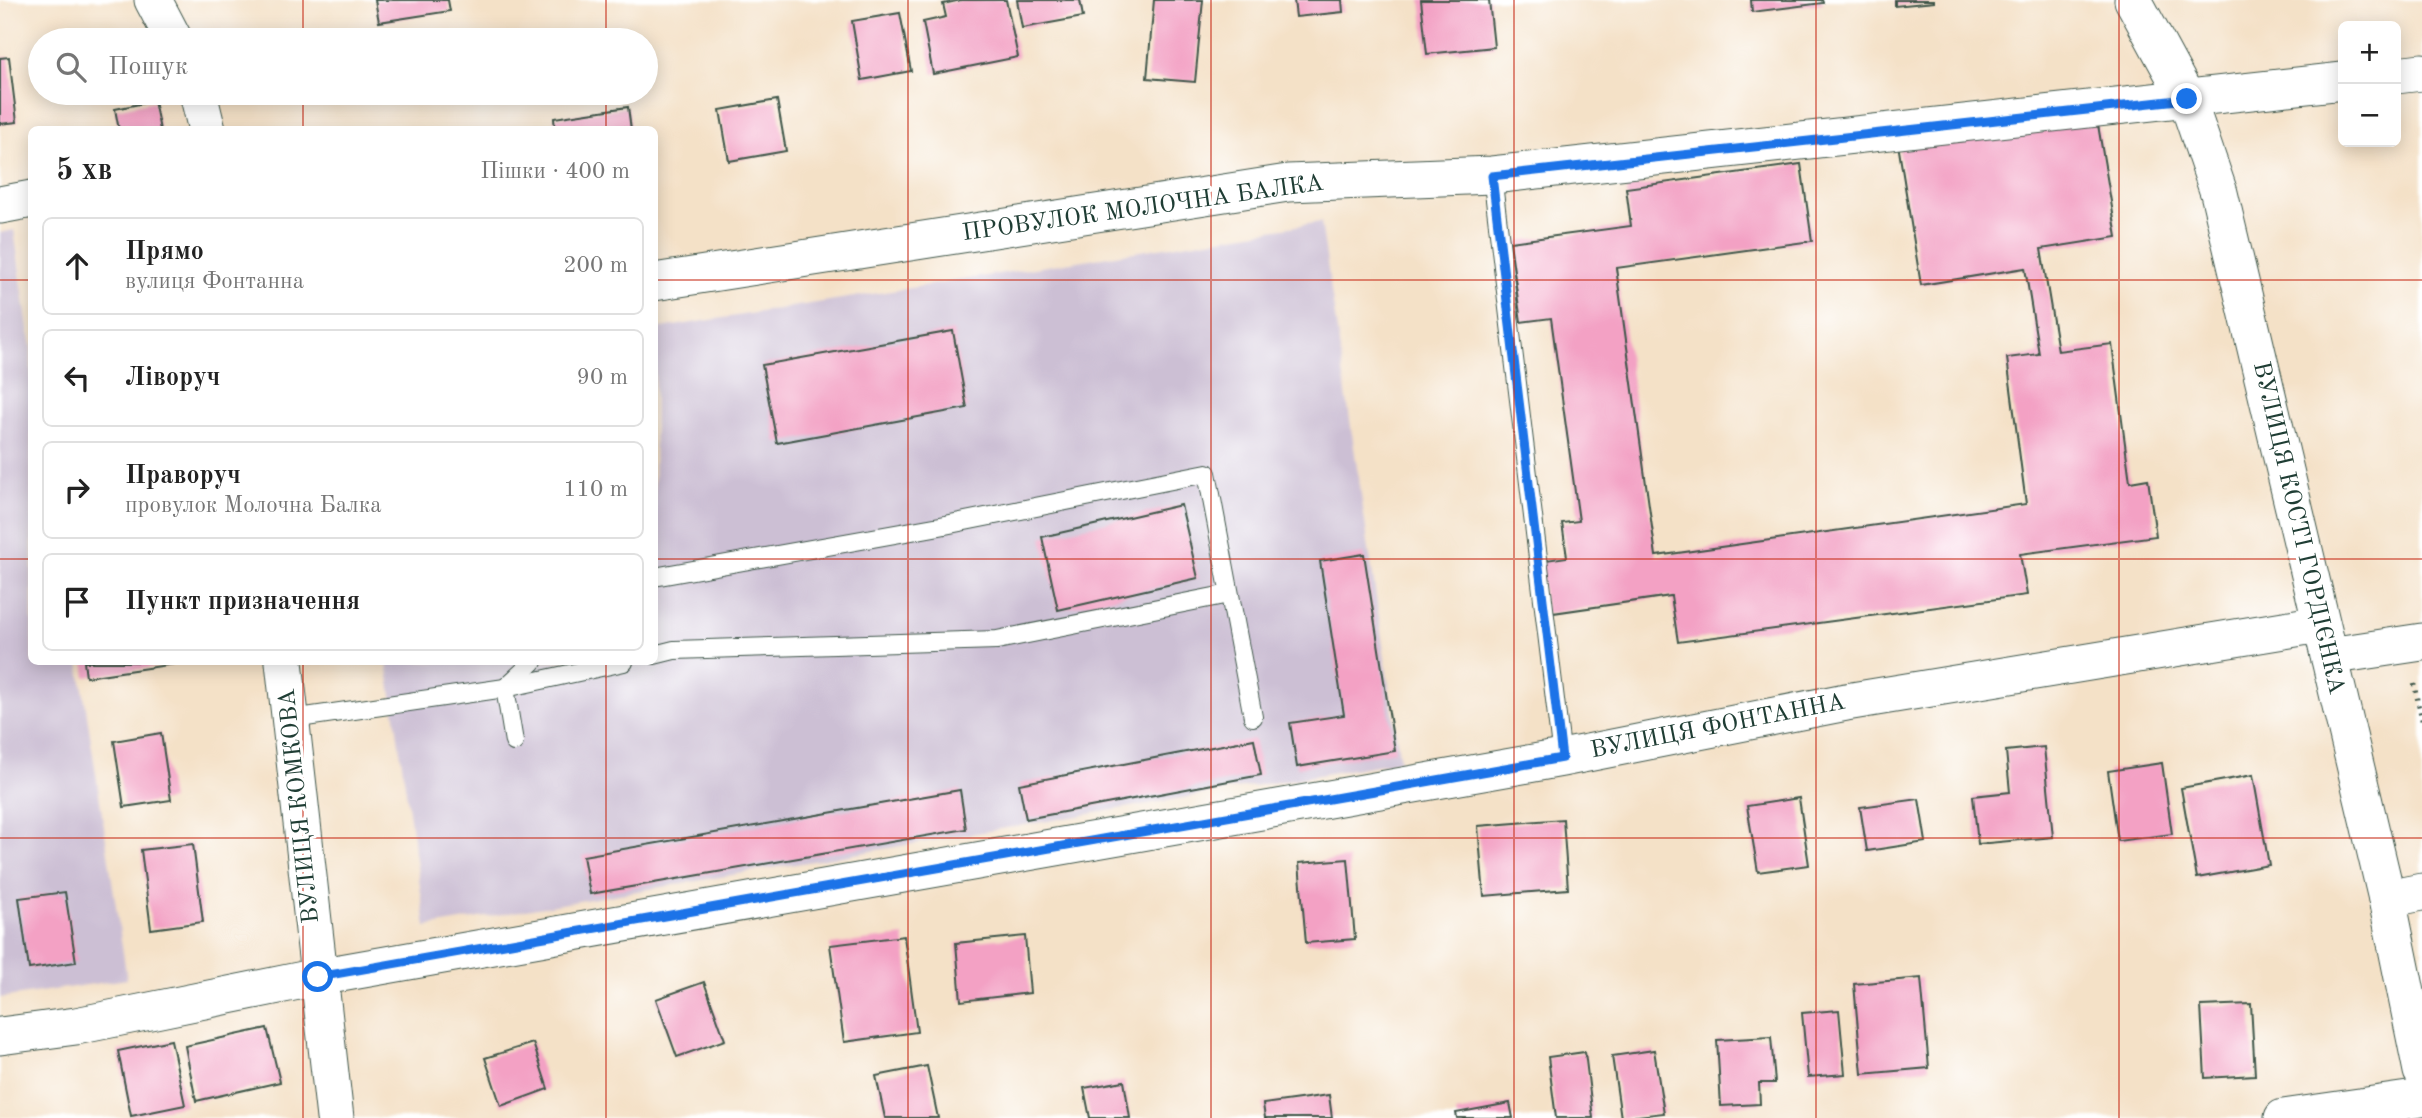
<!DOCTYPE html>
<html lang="uk">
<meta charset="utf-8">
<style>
:root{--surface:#fff;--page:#f6f6f6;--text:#222;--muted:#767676;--line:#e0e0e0}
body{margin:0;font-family:"Old Standard TT",serif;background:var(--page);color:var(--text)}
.controls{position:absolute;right:21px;top:21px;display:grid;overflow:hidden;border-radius:10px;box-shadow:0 4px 18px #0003}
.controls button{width:63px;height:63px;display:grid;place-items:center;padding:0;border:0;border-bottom:2px solid var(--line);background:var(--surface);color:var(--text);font:35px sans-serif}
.stop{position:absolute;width:21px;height:21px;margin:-16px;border:5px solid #1a73e8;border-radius:50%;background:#fff}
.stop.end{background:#1a73e8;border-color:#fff;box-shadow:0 2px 7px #0008}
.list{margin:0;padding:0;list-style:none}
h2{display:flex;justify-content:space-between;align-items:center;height:91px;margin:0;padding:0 28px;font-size:30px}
h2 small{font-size:23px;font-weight:400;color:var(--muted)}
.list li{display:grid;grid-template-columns:46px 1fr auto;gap:21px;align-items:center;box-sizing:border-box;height:98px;margin:0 14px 14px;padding:0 14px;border:2px solid var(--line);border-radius:10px}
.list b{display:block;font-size:26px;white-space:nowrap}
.list p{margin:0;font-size:23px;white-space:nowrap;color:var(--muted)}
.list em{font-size:23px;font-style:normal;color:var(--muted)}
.icon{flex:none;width:38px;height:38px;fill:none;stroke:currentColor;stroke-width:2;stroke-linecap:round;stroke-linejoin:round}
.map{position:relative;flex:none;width:2422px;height:1118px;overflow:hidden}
.search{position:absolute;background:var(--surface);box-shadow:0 4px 18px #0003;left:28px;top:28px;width:630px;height:77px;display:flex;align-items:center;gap:18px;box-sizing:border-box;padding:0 24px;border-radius:38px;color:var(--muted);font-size:26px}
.panel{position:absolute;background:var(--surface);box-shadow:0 4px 18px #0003;left:28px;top:126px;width:630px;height:539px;border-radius:10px}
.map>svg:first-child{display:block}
.industrial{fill:#ccbfd4}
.building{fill:#f3a1c4}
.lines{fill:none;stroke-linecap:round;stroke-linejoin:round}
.service-casing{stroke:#3f564a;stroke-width:20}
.minor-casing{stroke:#3f564a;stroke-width:39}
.path{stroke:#3f564a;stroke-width:4.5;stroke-dasharray:2 5;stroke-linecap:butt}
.service{stroke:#fff;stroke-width:18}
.minor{stroke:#fff;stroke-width:37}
.route{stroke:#1a73e8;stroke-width:9}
.grid{fill:none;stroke:#c8321e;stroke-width:2;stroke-opacity:0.55}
.labels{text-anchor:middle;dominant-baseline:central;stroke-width:6;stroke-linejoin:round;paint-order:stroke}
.street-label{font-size:24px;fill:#1f3d34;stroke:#fff}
</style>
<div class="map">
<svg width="2422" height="1118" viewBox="0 0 2422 1118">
<rect width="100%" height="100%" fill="#fff"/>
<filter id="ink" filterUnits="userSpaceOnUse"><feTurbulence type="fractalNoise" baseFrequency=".0143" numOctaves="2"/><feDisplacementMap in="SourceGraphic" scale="14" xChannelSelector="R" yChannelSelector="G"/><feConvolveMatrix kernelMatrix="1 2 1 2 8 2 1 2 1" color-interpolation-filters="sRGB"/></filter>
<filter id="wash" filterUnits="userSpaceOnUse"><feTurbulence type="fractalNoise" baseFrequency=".00686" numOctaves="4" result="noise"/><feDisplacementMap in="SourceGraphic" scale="28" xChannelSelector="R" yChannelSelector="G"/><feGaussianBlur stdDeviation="1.57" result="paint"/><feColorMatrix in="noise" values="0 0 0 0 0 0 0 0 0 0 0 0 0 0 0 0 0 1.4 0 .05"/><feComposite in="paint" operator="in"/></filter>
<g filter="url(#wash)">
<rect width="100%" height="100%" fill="#f4e1c7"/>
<g class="industrial">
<polygon points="1321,222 1400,761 426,927 387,662 654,662 655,329"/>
<polygon points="14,230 31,349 32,662 79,662 127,979 0,998 0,233"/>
</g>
<g id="blocks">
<g class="building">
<polygon points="375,0 448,0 450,11 379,22"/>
<polygon points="961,0 1006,0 1018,57 933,74 923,22 946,17 943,4"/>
<polygon points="1017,0 1080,0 1083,17 1022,28"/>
<polygon points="1154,0 1203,0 1195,82 1147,78"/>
<polygon points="1294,0 1342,0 1343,12 1296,17"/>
<polygon points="1421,0 1489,0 1494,47 1427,54"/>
<polygon points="1751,0 1822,0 1823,3 1752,12"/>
<polygon points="1895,0 1934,0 1934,2 1895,6"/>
<polygon points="900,13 911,71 862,80 852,21"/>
<polygon points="9,57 17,122 0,124 0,58"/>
<polygon points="777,100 786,151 729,161 720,110"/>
<polygon points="154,101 160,130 119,130 115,109"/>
<polygon points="628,107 631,130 555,130 554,118"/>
<polygon points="2096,113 2117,237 2041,249 2058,351 2112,344 2130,482 2148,479 2156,536 2020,554 2027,595 1678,642 1671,596 1546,614 1539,561 1567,557 1562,523 1579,521 1551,318 1521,322 1510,242 1631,226 1626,188 1801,164 1812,241 1616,268 1656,556 2026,504 2007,358 2039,354 2025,268 1921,285 1898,144"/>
<polygon points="953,331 967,408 777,443 762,365"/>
<polygon points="1181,505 1198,578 1058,610 1042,537"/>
<polygon points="1364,554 1395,751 1297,767 1290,723 1344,715 1320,561"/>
<polygon points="84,662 182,662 182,663 86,677"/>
<polygon points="161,733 171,800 124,807 114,741"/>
<polygon points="1254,739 1261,775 1026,819 1019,784"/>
<polygon points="2044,747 2053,837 1978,844 1973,796 2010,792 2006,751"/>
<polygon points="2162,763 2172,834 2118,841 2108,771"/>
<polygon points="2253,775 2269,865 2197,878 2181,788"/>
<polygon points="960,790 966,829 590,894 583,856"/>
<polygon points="1799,798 1809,865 1758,872 1747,806"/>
<polygon points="1919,799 1926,842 1867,851 1860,807"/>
<polygon points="1563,819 1568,889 1484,896 1478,826"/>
<polygon points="193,844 203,922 151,929 141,850"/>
<polygon points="1348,859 1355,939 1306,943 1299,863"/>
<polygon points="65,892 76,962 29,969 19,898"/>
<polygon points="904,936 917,1032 844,1042 830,945"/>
<polygon points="1025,936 1030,993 961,1001 956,943"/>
<polygon points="1921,978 1929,1068 1862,1074 1854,984"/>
<polygon points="704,982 725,1040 677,1057 656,999"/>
<polygon points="2251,1004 2255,1075 2205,1078 2201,1006"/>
<polygon points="1839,1010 1845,1074 1808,1077 1802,1013"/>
<polygon points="267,1028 280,1082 196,1101 185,1046"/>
<polygon points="1771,1037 1775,1083 1759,1083 1760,1104 1721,1106 1717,1040"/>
<polygon points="171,1040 185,1105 131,1116 118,1051"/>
<polygon points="533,1043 548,1089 501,1106 485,1058"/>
<polygon points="1654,1050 1664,1113 1621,1118 1612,1056"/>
<polygon points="1585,1052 1593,1118 1556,1118 1548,1057"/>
<polygon points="927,1066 938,1118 885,1118 876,1076"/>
<polygon points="1124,1081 1130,1118 1090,1118 1084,1088"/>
<polygon points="1329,1095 1332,1118 1265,1118 1263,1104"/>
<polygon points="1510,1103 1513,1118 1457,1118 1456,1113"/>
</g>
</g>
</g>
<g filter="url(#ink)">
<use href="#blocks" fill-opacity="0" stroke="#3f564a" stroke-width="2"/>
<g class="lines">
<g class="service-casing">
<g id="service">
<polyline points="1492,175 1562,758"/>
<polyline points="654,577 940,526 1207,473 1253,717"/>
<polyline points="654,655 674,650 997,640 1229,594"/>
<polyline points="292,719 505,688 624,662"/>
<polyline points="514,742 505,688 533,662"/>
</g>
</g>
<g class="minor-casing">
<g id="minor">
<polyline points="153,0 174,40"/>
<polyline points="2133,0 2187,99 2219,193 2387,899 2422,1071"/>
<polyline points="2396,75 2422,72"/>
<polyline points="198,93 207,130"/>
<polyline points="0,205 32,199"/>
<polyline points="654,282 1288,183 1492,175 2343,81"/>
<polyline points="2329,656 2422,642"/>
<polyline points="284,662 335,1118"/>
<polyline points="2387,899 2422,892"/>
<polyline points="0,1036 76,1026 318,977 1562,758 1846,702 2320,624"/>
<polyline points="2283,1118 2422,1098"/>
</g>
</g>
<polyline class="path" points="2414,684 2422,721"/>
<use href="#service" class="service"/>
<use href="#minor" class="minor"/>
</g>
</g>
<g class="lines" filter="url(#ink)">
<polyline class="route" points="318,977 1562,758 1492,176 2187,99"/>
</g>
<path class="grid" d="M 303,0 L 303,40M 606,0 L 606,40M 908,0 L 908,1118M 1211,0 L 1211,1118M 1514,0 L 1514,1118M 1816,0 L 1816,1118M 2119,0 L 2119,1118M 303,93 L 303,130M 606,93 L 606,130M 0,280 L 32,280M 654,280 L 2422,280M 0,559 L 32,559M 654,559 L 2422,559M 303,662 L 303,1118M 606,662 L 606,1118M 0,838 L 2422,838"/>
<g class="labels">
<g class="street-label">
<text transform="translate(1143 209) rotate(-8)">ПРОВУЛОК МОЛОЧНА БАЛКА</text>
<text transform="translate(2298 528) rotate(77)">ВУЛИЦЯ КОСТІ ГОРДІЄНКА</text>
<text transform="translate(1718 727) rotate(-11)">ВУЛИЦЯ ФОНТАННА</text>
<text transform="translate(300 806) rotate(-96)">ВУЛИЦЯ КОМКОВА</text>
</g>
</g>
</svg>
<div class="controls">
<button>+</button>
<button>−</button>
</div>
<div class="stop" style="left:318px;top:977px"></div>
<div class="stop end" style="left:2187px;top:99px"></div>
<div class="search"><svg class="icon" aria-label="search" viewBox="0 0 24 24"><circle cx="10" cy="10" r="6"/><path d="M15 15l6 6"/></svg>Пошук</div>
<section class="panel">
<h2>5 хв<small>Пішки · 400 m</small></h2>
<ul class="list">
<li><svg class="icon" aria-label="ahead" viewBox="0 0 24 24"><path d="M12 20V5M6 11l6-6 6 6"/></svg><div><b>Прямо</b><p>вулиця Фонтанна</p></div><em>200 m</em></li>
<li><svg class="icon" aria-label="left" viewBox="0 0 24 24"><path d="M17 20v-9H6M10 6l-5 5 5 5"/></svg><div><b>Ліворуч</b></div><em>90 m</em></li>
<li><svg class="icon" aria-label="right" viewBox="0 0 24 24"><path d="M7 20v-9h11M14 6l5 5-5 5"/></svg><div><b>Праворуч</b><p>провулок Молочна Балка</p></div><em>110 m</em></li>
<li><svg class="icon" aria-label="arrive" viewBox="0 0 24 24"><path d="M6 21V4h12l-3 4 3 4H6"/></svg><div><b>Пункт призначення</b></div></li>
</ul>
</section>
</div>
